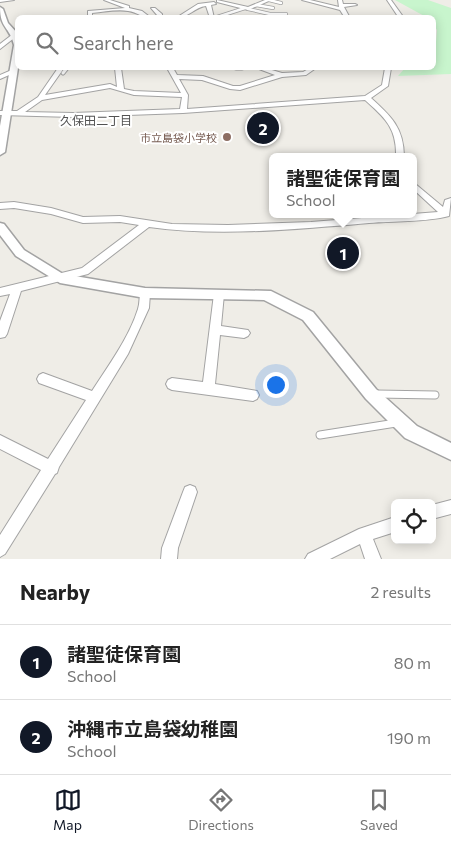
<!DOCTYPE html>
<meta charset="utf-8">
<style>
:root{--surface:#fff;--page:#f2f2f2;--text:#222;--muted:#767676;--line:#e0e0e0;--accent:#111827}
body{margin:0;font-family:Commissioner,"Noto Sans JP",sans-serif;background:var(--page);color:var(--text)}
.controls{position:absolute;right:15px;bottom:15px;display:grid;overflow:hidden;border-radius:8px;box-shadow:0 2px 12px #0003}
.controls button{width:45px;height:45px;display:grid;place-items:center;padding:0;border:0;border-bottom:1px solid var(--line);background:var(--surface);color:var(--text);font:25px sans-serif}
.you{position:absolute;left:275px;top:384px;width:18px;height:18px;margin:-12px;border:4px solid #fff;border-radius:50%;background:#1a73e8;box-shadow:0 0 0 8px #1a73e833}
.badge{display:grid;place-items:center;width:32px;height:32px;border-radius:50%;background:var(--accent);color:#fff;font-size:16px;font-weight:700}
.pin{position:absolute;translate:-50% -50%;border:2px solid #fff;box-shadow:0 1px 5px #0006}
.popup{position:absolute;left:269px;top:153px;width:148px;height:65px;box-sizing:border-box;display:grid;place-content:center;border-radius:8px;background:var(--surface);filter:drop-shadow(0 1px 4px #0005);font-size:16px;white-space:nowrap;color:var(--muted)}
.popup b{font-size:19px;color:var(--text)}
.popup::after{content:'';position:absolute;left:50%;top:100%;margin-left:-10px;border:10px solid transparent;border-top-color:var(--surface)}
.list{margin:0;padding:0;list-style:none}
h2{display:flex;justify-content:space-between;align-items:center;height:65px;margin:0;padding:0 20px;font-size:21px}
h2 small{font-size:16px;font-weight:400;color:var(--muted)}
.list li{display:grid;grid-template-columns:32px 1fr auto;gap:15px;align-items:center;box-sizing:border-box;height:75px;padding:0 20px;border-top:1px solid var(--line)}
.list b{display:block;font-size:19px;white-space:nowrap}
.list p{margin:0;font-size:16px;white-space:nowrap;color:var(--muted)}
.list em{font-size:16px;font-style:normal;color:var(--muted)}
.icon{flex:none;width:28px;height:28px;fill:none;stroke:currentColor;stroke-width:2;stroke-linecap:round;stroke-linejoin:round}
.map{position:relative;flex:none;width:451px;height:559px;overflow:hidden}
.search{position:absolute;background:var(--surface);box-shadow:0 2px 12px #0003;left:15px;right:15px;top:15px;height:55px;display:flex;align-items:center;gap:12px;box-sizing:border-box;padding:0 18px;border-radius:8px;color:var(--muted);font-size:19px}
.sheet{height:215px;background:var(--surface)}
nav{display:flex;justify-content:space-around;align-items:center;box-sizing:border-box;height:70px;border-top:1px solid var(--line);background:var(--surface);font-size:14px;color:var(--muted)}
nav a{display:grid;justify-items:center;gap:2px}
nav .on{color:var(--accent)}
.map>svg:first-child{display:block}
.park{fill:#c8f5cd}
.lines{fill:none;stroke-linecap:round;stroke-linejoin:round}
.service-far2-casing{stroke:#a3a3a3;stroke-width:4}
.service-far1-casing{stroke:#a3a3a3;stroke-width:5}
.service-casing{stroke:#a3a3a3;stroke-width:9}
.minor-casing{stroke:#a3a3a3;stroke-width:2}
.tertiary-casing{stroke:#a3a3a3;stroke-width:3}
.service-far2{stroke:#fff;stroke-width:2.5}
.service-far1{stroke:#fff;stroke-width:3}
.service{stroke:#fff;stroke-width:7}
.minor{fill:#fff;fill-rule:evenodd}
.tertiary{fill:#fff;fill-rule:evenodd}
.education-dot{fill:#8d6e63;stroke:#fff;stroke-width:2}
.labels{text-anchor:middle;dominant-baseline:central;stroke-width:4;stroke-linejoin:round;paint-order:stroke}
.far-education-label{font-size:11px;fill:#785e54;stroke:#fff;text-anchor:end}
.far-neighbourhood-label{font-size:12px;fill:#525252;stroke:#fff}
</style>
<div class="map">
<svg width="451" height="559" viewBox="0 0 451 559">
<rect width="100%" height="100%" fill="#efede7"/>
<polygon class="park" points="395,0 428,0 451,8 451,74 398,76 405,68 434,68 434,44 436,42 437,30 434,26 434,18 426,17"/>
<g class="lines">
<g class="service-far2-casing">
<g id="service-far2">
<polyline points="269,0 281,3"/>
<polyline points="256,5 273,8"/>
<polyline points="248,9 270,14 286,14"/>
<polyline points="214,18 245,8"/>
</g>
</g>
<g class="service-far1-casing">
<g id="service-far1">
<polyline points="236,68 242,68"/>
<polyline points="63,73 67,68"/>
</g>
</g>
<g class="service-casing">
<g id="service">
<polyline points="377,394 435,395"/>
<polyline points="320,435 396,423"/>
</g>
</g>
<g class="minor-casing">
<g id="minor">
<polygon points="0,0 14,0 0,2"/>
<path d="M 104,0 L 110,0 L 129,6 L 129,8 L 142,11 L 151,18 C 143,18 137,12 128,11 C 117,9 104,12 92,13 L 92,18 L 88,18 L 88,11 L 125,8 Z"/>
<polygon points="217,0 248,7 265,0 271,0 248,10 217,2"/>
<polygon points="302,0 310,0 339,7 338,0 342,0 343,4 355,4 357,5 344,7 350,18 345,18 340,10"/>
<polygon points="387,0 391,0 404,18 399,18"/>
<path d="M 214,2 L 216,4 L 211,5 L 214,18 L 210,18 L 206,6 C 195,7 188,18 176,18 L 198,4 Z"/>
<polygon points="151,8 155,8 162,14 162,16 153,18 157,15"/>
<polygon points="13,34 18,35 0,49 0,44"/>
<path d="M 58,68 L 64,68 L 45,95 L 110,84 L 117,87 L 115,68 L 121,68 L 124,89 L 134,91 L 181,93 L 167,68 L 173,68 L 177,75 L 203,76 L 233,86 L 240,86 L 275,75 L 259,69 L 258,68 L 265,68 L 282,73 L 303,72 L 310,68 L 316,68 L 306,75 L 282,77 L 240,90 L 230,89 L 202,80 L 179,79 L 188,95 L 187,109 L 365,96 L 382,85 L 385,68 L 391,68 L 388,86 L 371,98 C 391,116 404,128 404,157 L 396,157 C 397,128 385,118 365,100 L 183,113 L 73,117 L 0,115 L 0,111 L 17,111 L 38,97 ZM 110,88 L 134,95 L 182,97 L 180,109 L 73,113 L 25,112 L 42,100 Z"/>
<polygon points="14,69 17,71 16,72 0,79 0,75"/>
<path d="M 413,182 L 443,207 L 445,200 L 451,198 L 449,216 C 427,222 393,221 369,223 C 299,229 219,237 149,227 L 88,274 L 21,291 L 7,334 L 5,337 L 0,338 L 0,321 L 10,294 L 0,296 L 0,288 L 82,268 L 139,225 L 120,222 L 83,223 L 51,214 L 14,208 L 0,209 L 0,203 L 14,202 L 51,208 L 83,217 L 120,216 L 172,224 L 228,225 L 311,222 L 438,212 L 413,189 Z"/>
<path d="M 145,289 L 149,290 L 150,293 L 149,308 L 128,354 L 59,467 L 57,473 L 55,474 L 5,554 L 0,557 L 0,535 L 41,470 L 0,449 L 0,435 L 48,459 L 86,400 L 39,383 L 37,379 L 39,375 L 43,373 L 92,391 C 108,366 129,338 138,309 C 140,303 139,296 141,290 Z"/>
<polygon points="219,290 223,291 224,294 221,326 248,330 250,333 248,336 244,338 220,335 215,384 257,391 259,395 257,399 253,401 172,390 168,388 166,384 168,380 172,378 203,382 214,294 215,291"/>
<polygon points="190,485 195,487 197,492 178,548 177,559 161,559 162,548 183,492 185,487"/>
<polygon points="451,500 451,514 432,519 432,505"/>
<polygon points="395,517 395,532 373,539 381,559 365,559 360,544 330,559 305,559 308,554 359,529"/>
</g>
</g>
<g class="tertiary-casing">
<g id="tertiary">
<path d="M 0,7 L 3,9 L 8,23 L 18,34 L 18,68 L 5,152 L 0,155 L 0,126 L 14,45 C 10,27 0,29 0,7 Z"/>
<polygon points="0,223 4,224 24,250 63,274 145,288 271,291 313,312 376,389 417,426 451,443 451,460 405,438 366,399 303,320 264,300 145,298 60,283 16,256 0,235"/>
</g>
</g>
<use href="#service-far2" class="service-far2"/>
<use href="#service-far1" class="service-far1"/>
<use href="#service" class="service"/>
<use href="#minor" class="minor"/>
<use href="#tertiary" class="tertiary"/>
</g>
<circle class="education-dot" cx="227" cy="137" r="5"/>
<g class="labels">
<g class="far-education-label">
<text x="217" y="137">市立島袋小学校</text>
</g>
<g class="far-neighbourhood-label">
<text x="96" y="120">久保田二丁目</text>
</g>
</g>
</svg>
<div class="controls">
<button><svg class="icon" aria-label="locate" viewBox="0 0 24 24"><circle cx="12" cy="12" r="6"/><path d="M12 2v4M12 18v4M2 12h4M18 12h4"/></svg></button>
</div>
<div class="you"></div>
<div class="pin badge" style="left:343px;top:253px">1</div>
<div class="popup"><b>諸聖徒保育園</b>School</div>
<div class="pin badge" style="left:263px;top:128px">2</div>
<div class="search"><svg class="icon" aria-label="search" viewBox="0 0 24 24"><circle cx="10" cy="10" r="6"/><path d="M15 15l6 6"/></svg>Search here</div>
</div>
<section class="sheet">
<h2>Nearby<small>2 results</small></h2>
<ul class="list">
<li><span class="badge">1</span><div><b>諸聖徒保育園</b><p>School</p></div><em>80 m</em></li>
<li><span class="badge">2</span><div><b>沖縄市立島袋幼稚園</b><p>School</p></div><em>190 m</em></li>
</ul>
</section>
<nav>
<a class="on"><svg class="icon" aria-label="map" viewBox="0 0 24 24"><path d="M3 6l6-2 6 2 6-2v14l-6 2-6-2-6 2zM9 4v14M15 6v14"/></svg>Map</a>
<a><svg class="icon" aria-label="directions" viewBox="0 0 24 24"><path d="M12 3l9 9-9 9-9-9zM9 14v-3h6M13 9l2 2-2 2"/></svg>Directions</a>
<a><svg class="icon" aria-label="saved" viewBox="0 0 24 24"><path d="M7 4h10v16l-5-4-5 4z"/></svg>Saved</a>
</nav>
